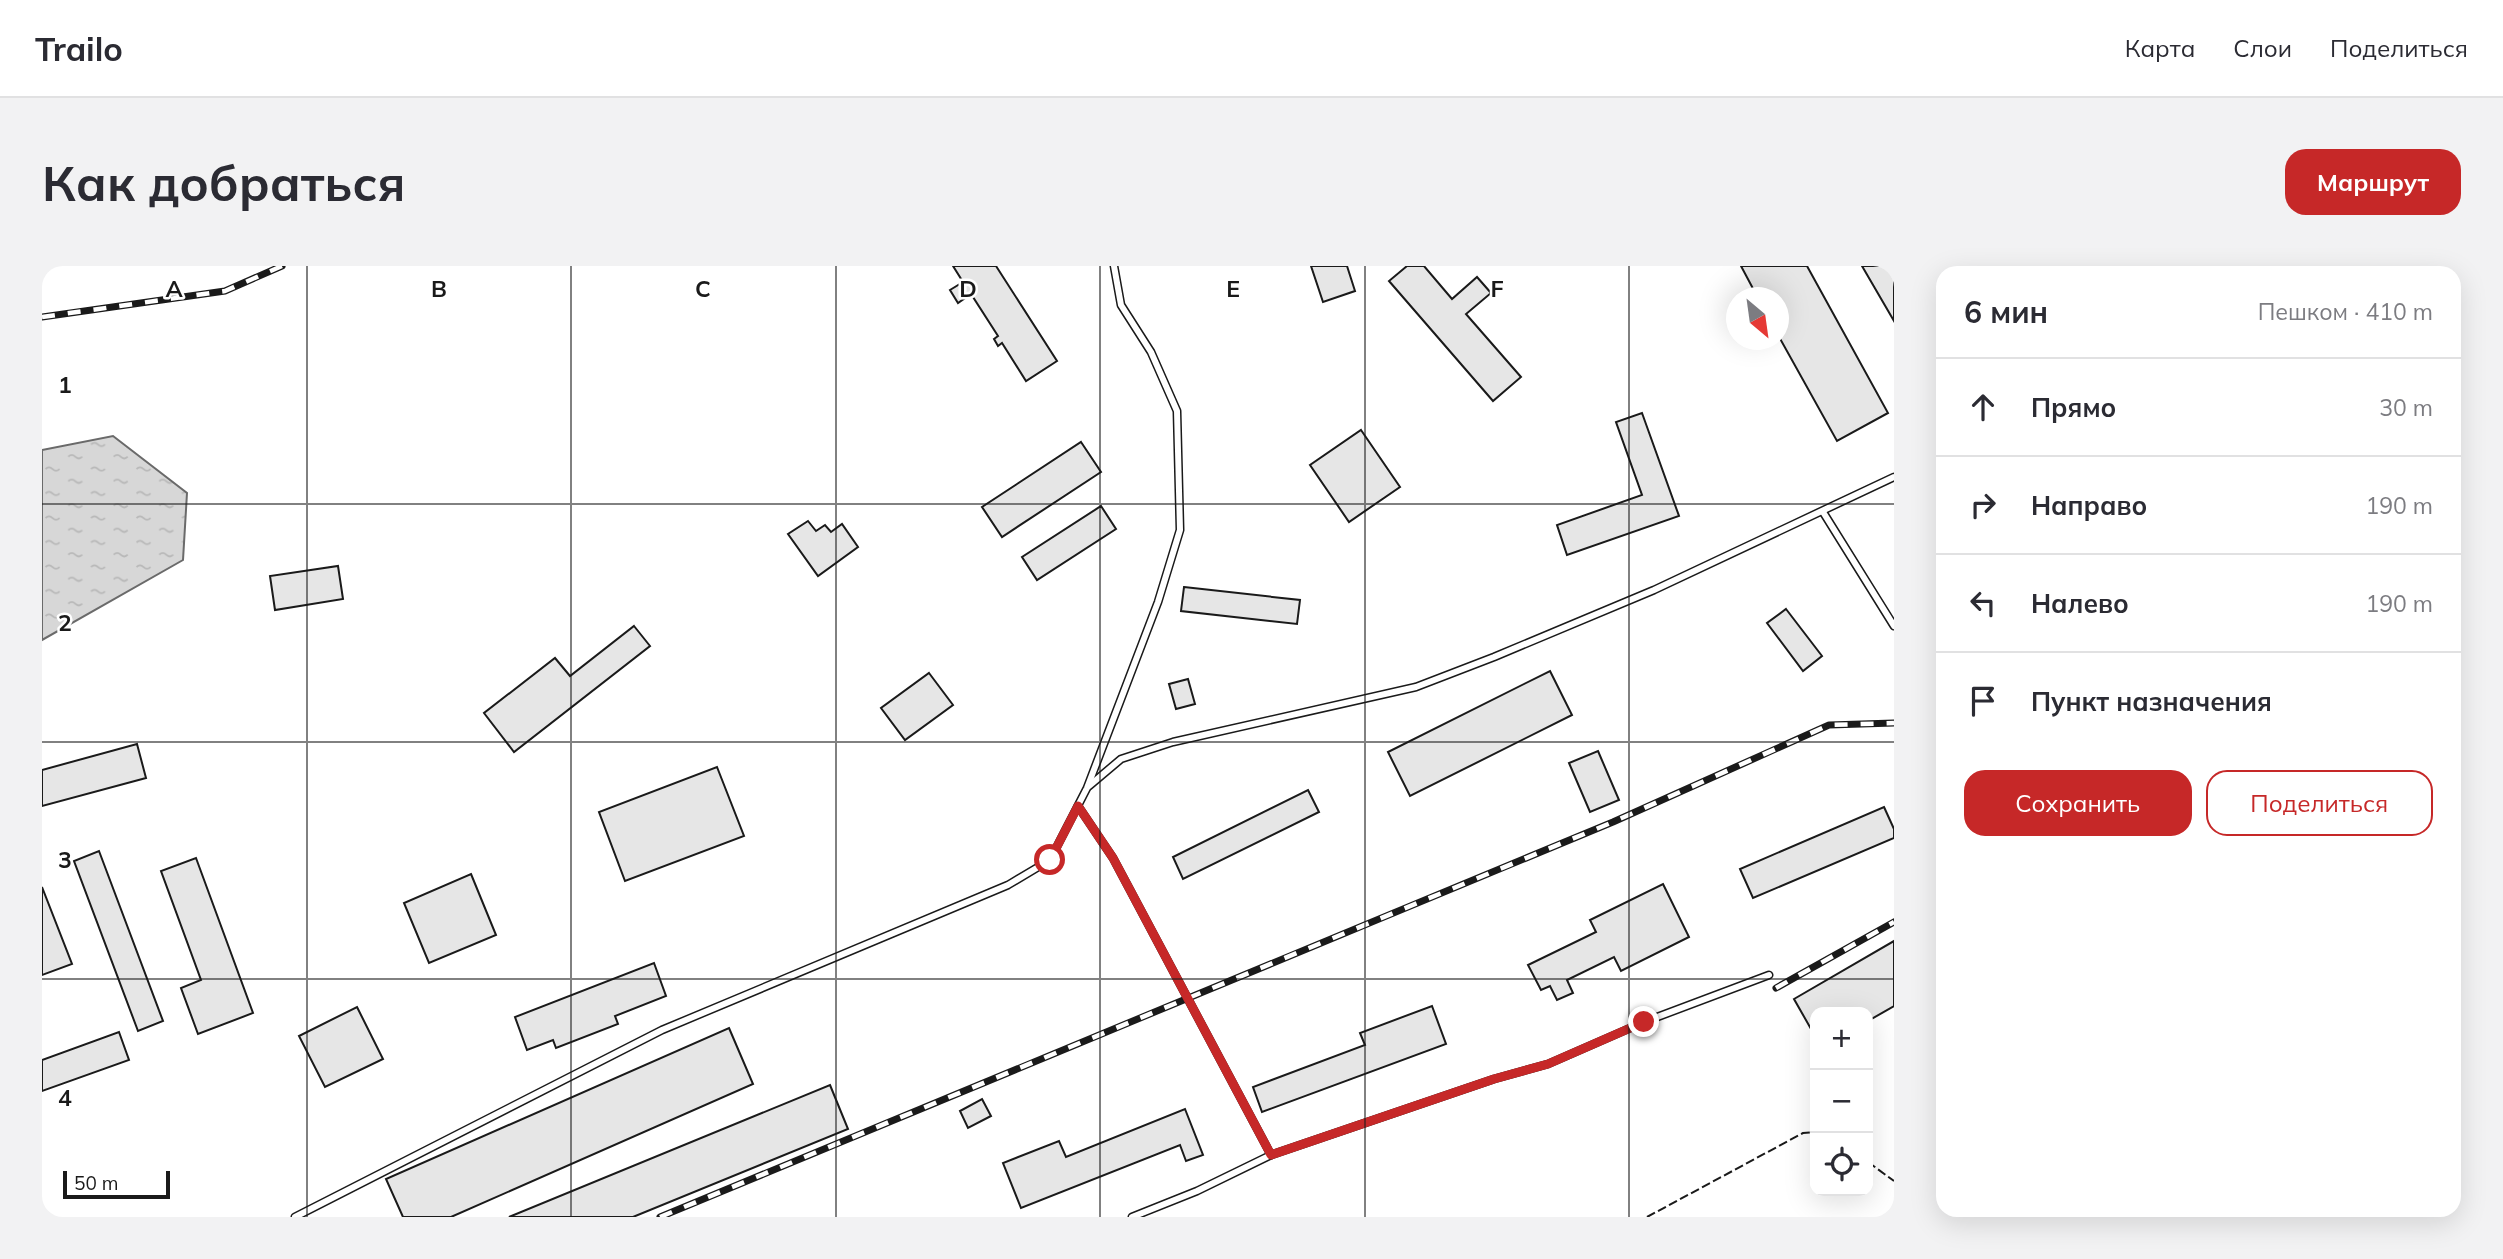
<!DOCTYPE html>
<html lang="ru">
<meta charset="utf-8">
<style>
:root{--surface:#fff;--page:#f2f2f3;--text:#2b2b33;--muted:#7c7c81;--line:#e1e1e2;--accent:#c62828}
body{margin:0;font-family:Mulish,sans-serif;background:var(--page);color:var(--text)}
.controls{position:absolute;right:21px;bottom:21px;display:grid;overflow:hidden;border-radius:14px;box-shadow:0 7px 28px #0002}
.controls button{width:63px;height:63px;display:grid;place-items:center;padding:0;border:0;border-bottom:2px solid var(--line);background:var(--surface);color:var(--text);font:35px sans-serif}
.compass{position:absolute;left:1684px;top:21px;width:63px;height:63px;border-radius:50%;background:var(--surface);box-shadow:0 7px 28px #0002;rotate:151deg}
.scale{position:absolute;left:21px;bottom:18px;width:107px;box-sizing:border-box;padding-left:7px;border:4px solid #1a1a1a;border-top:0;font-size:19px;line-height:24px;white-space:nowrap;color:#1a1a1a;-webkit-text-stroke:5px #fff;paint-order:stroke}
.stop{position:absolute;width:21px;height:21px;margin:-16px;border:5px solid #c62828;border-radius:50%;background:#fff}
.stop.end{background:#c62828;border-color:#fff;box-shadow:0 2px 7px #0008}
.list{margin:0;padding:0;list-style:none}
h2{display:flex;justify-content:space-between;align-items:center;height:91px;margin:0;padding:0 28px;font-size:30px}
h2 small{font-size:23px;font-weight:400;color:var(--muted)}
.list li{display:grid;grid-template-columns:46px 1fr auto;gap:21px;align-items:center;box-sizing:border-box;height:98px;padding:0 28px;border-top:2px solid var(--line)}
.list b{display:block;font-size:26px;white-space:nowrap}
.list em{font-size:23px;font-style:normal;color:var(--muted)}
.actions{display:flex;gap:14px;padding:21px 28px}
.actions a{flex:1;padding:16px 0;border:2px solid var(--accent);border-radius:21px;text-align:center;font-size:24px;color:var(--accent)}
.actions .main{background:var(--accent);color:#fff}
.icon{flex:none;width:38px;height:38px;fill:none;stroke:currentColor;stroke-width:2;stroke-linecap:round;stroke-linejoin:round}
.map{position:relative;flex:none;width:1852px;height:951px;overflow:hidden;border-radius:21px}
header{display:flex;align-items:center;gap:42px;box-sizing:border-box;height:98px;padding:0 35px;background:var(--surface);border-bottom:2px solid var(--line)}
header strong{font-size:33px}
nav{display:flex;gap:38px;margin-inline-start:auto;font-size:24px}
.intro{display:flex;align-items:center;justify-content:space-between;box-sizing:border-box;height:168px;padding:0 42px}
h1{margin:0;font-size:49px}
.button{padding:18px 32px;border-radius:21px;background:var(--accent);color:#fff;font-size:24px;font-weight:700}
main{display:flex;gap:42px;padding:0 42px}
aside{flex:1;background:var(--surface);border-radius:21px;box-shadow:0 7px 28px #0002}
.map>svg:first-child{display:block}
.water{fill:url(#water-ripples);stroke:#6a6a6a;stroke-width:2}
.building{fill:#e6e6e6;stroke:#1a1a1a;stroke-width:2}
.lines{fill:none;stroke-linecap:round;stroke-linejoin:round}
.service-casing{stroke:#1a1a1a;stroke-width:9}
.service{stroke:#fff;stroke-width:6}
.rail-casing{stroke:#1a1a1a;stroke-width:7}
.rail{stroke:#fff;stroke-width:4.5;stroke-dasharray:13;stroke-linecap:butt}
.fence{stroke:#1a1a1a;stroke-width:2;stroke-dasharray:9 3.5;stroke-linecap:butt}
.route{stroke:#c62828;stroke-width:9}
.grid{fill:none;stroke:#1a1a1a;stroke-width:2;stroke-opacity:0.55}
.grid-label{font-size:23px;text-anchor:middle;font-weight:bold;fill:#1a1a1a;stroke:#fff;stroke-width:5;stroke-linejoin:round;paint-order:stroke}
</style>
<header>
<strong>Trailo</strong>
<nav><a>Карта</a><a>Слои</a><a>Поделиться</a></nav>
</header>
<div class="intro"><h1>Как добраться</h1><a class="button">Маршрут</a></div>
<main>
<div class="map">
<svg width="1852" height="951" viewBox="0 0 1852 951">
<defs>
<pattern id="water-ripples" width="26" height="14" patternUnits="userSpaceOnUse" patternTransform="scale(1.75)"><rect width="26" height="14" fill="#d7d7d7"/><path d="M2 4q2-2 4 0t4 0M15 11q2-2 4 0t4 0" fill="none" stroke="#b8b8b8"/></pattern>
</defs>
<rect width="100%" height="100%" fill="#fff"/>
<polygon class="water" points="71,170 145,227 141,294 0,374 0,184"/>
<g class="building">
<polygon points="911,0 954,0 1015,95 984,115 960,77 956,80 952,73 956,70 929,28 916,37 908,24 921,16"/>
<polygon points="1269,0 1305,0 1313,25 1281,36"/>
<polygon points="1365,0 1382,0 1410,33 1435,11 1449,27 1424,48 1479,111 1451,135 1347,15"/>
<polygon points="1699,0 1765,0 1846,147 1795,175 1736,69 1736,32 1716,32"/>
<polygon points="1820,0 1852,0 1852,55"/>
<polygon points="1600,147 1637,250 1525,289 1515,259 1600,229 1574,156"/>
<polygon points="1319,164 1358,221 1307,256 1268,199"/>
<polygon points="1039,176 1059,206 960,271 940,241"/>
<polygon points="1059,240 1074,263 995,314 980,291"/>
<polygon points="766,255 774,265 783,259 789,266 800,258 816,281 776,310 746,268"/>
<polygon points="296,300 301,333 233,344 228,310"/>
<polygon points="1142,321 1258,334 1255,358 1139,345"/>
<polygon points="1744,343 1780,390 1761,405 1725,357"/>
<polygon points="592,360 608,380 472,486 442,447 513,392 528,410"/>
<polygon points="1508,405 1530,449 1368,530 1346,486"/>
<polygon points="887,407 911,439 863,474 839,442"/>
<polygon points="1146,413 1153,438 1134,443 1127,418"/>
<polygon points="95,478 104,512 0,540 0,504"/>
<polygon points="1556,485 1577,534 1548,546 1527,497"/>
<polygon points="675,501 702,570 583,615 557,546"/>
<polygon points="1266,524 1277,546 1141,613 1131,591"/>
<polygon points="1842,541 1852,563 1852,572 1711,632 1698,603"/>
<polygon points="57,585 121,755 96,765 32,595"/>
<polygon points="154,592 211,747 156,768 139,722 159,714 119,605"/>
<polygon points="429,608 454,669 387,697 362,637"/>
<polygon points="1621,618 1647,671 1579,705 1572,691 1525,714 1531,727 1515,734 1508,720 1499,724 1486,699 1554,666 1548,654"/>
<polygon points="0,621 30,698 0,709"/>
<polygon points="1852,675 1852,740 1826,755 1826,746 1773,746 1773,770 1752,733"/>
<polygon points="612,697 624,730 573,750 576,758 514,782 511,774 485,784 473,751"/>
<polygon points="1390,740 1404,778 1220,846 1211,821 1323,779 1318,767"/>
<polygon points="315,741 341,793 283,821 257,770"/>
<polygon points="687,762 711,818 409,951 361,951 344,913"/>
<polygon points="77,766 87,794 0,825 0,794"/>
<polygon points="788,819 806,863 591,951 467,951"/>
<polygon points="940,833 949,850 926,862 918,845"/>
<polygon points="1143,843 1161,889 1144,895 1138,879 979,942 961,897 1017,875 1024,891"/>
</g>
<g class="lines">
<g class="service-casing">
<g id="service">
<polyline points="1781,246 1852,360"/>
<polyline points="1047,520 1079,493 1131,476 1374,421 1452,391 1612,324 1852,211"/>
<polyline points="1036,540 1071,592 1229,889"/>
<polyline points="253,951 620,764 966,619 1008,594 1045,522 1116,336 1138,264 1135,145 1109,86 1079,39 1072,0"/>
<polyline points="1090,951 1155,925 1229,889 1452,813 1506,798 1602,756 1727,709"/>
</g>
</g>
<use href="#service" class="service"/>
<g class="rail-casing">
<g id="rail">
<polyline points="0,51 183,25 240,0"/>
<polyline points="1734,722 1852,656"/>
<polyline points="618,951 1571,556 1787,459 1852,457"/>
</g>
</g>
<use href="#rail" class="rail"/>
<g class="fence">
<polyline points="1826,896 1852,915"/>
<polyline points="1605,951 1761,867 1773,866"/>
</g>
</g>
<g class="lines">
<polyline class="route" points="1008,594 1036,540 1071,592 1229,889 1452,813 1506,798 1602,756"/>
</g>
<path class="grid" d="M 265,0 L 265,951M 529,0 L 529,951M 794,0 L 794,951M 1058,0 L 1058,951M 1323,0 L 1323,951M 1587,0 L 1587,951M 0,238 L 1852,238M 0,476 L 1852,476M 0,713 L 1852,713"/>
<g class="grid-label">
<text x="132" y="31">A</text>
<text x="397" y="31">B</text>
<text x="661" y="31">C</text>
<text x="926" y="31">D</text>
<text x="1191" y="31">E</text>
<text x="1455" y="31">F</text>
<text x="23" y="127">1</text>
<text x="23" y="365">2</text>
<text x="23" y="602">3</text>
<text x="23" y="840">4</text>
</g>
</svg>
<div class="controls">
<button>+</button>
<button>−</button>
<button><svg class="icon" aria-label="locate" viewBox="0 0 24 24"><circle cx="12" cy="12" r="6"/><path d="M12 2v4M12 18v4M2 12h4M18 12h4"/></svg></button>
</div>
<svg class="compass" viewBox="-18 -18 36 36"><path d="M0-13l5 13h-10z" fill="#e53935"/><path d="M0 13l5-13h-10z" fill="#7c7c81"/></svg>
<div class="scale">50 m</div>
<div class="stop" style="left:1008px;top:594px"></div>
<div class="stop end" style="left:1602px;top:756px"></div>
</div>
<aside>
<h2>6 мин<small>Пешком · 410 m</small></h2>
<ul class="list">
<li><svg class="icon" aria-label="ahead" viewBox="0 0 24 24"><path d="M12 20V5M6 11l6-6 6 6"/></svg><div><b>Прямо</b></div><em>30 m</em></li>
<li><svg class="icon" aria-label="right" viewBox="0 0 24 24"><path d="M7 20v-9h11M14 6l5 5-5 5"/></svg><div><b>Направо</b></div><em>190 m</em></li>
<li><svg class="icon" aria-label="left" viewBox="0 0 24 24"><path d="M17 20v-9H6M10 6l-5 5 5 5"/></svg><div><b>Налево</b></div><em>190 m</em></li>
<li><svg class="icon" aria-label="arrive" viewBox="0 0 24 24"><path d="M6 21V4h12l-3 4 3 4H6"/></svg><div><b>Пункт назначения</b></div></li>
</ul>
<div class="actions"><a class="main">Сохранить</a><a>Поделиться</a></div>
</aside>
</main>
